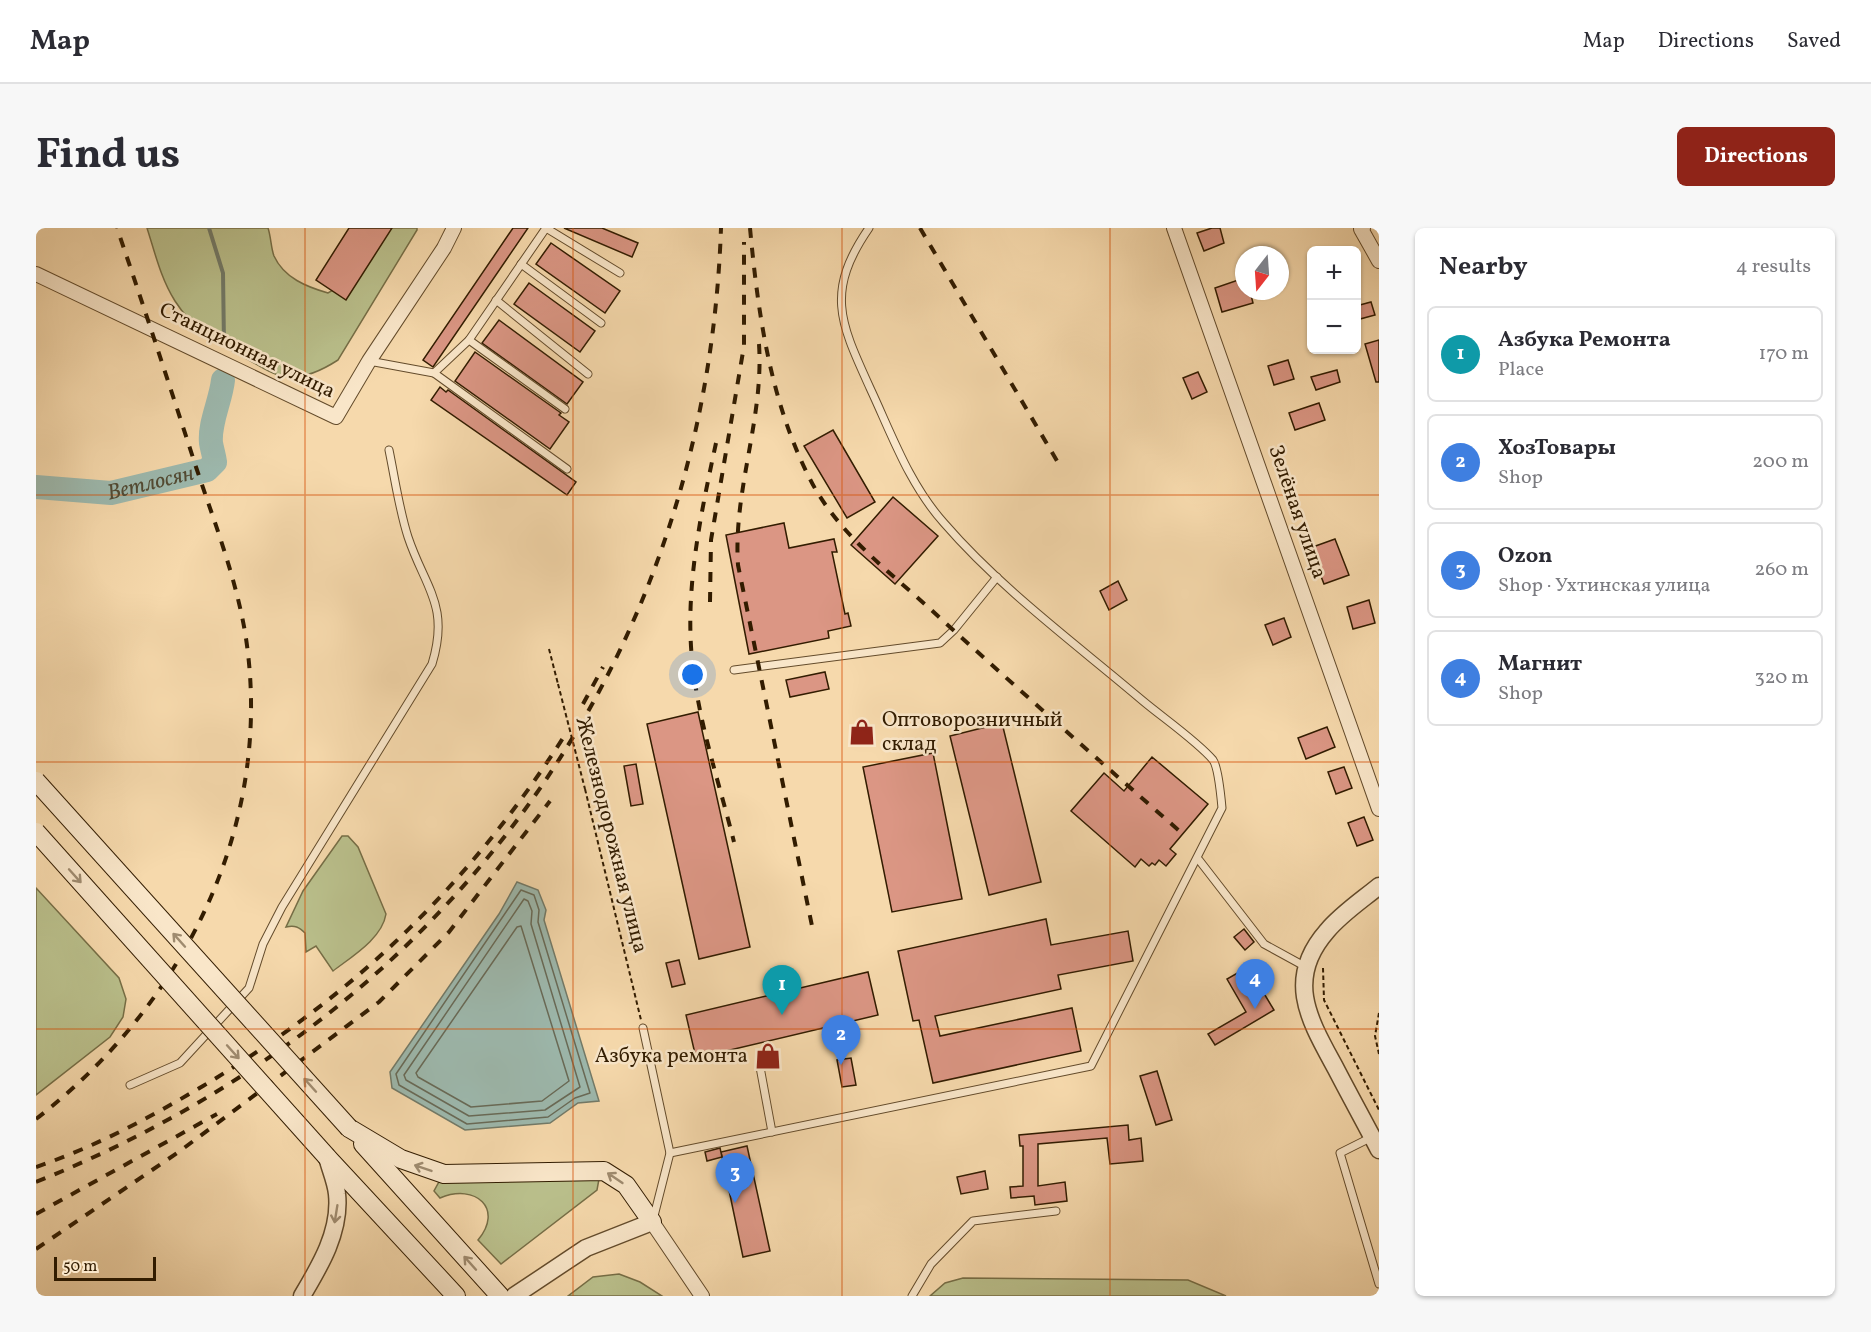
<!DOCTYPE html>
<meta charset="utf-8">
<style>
:root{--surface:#fff;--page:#f7f7f7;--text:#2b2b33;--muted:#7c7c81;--line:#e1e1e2;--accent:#8f2418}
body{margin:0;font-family:Vollkorn,serif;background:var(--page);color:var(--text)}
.controls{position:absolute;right:18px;top:18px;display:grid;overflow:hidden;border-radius:9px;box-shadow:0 2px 4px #0004}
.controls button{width:54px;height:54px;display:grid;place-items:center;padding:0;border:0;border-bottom:2px solid var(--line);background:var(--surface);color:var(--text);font:30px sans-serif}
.compass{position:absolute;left:1199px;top:18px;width:54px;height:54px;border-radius:50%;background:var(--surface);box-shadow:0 2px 4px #0004;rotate:197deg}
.scale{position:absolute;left:18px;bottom:15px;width:102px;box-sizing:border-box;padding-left:6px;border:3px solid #321c00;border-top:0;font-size:16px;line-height:21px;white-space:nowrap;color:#321c00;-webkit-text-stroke:4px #f9e6c9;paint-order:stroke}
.you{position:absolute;left:657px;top:447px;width:21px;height:21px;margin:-15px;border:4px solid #fff;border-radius:50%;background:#1a73e8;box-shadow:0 0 0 9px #1a73e833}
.badge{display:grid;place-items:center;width:39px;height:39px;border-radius:50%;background:var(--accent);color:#fff;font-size:20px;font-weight:700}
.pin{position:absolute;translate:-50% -50px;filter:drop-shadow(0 2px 3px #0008)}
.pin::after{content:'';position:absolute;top:32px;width:21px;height:18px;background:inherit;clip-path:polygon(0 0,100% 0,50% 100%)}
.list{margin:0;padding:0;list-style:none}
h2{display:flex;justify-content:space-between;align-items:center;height:78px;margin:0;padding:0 24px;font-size:26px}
h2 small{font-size:20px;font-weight:400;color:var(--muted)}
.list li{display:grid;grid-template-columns:39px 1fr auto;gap:18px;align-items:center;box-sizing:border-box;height:96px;margin:0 12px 12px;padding:0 12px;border:2px solid var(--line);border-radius:9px}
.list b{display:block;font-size:22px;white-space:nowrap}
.list p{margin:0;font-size:20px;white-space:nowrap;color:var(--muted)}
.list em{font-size:20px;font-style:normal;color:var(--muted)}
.map{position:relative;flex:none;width:1343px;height:1068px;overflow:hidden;border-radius:9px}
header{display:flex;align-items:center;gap:36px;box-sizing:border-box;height:84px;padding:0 30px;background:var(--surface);border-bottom:2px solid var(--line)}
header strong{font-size:28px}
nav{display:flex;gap:33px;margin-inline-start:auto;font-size:21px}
.intro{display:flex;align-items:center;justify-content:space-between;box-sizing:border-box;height:144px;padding:0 36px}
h1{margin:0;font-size:42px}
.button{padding:15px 27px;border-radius:9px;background:var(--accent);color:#fff;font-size:21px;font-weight:700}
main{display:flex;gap:36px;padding:0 36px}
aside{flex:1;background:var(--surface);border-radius:9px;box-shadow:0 2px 4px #0004}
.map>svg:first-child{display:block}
.green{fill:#bac08c;stroke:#766e46;stroke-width:1.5}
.water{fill:#9db9ae;stroke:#727a68;stroke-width:1.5}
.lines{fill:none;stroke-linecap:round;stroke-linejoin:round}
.shore{stroke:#686a57;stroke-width:1.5}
.stream{stroke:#727a68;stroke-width:4}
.river{stroke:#9db9ae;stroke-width:24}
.building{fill:#db9684;stroke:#321c00;stroke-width:1.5}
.service-casing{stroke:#634b2b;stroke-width:9}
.minor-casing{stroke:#634b2b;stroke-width:16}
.tertiary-casing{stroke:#634b2b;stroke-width:19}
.secondary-casing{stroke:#321c00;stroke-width:20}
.path{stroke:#321c00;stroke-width:2;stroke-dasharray:4.5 3;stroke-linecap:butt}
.service{stroke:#f9e6c9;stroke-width:7}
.minor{stroke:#f9e6c9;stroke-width:14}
.tertiary{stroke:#f9e6c9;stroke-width:16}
.secondary{stroke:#f9e6c9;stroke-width:18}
.rail{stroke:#321c00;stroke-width:4;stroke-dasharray:10 10;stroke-linecap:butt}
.secondary-bridge-casing{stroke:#321c00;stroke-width:20;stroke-linecap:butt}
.path-bridge{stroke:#321c00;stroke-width:2;stroke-dasharray:4.5 3;stroke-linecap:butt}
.secondary-bridge{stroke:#f9e6c9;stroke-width:18}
.oneway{stroke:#9f8b6f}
.grid{fill:none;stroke:#d6530b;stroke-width:1.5;stroke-opacity:0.55}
.labels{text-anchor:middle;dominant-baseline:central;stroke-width:5;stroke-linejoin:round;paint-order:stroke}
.street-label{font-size:21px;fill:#321c00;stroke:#f9e6c9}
.poi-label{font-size:21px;fill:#321c00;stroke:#f9e6c9;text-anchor:start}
.water-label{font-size:22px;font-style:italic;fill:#524b34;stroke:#f9e6c9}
</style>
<header>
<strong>Map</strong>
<nav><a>Map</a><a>Directions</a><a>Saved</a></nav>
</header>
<div class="intro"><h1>Find us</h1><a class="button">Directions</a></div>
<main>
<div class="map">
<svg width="1343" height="1068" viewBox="0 0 1343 1068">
<rect width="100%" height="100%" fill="#f6d9ac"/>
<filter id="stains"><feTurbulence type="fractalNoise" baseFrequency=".00333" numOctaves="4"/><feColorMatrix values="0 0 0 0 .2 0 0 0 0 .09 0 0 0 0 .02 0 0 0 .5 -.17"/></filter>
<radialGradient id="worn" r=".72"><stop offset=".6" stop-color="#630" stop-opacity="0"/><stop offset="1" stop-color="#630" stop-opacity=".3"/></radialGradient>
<g class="green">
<path d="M 111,0 L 232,0 C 235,9 235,20 238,28 C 248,50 271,59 292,65 L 306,57 L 350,0 L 381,0 L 381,2 L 302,132 C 285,143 263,154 242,147 C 232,144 222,137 213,132 C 182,116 158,103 139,73 C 125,51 119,25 111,0 Z"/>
<path d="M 306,608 L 312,608 L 322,619 L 350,686 C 346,711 315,729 297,743 L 280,718 L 270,724 L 269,705 C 263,699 259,697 250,699 L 267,663 Z"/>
<polygon points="0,660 83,750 90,771 87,789 74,809 0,867"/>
<path d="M 563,951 L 561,962 L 465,1036 L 442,1012 C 468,981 440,955 404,970 L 398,963 L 404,952 Z"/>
<polygon points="583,1046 604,1054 626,1068 532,1068 557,1049"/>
<polygon points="927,1050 1152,1052 1190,1068 894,1068 909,1055"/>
</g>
<polygon class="water" points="481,654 502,662 510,682 508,692 563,873 542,875 514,895 429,902 356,860 354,844 463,686"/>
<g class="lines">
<g class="shore">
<polygon points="485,662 498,667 503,682 502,694 554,865 539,870 512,889 431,896 363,857 360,846"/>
<polygon points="488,671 492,673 496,683 495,696 544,859 509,882 433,888 370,852 368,847"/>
<polygon points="485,698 533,853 506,873 435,879 382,849 380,845 481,699"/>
</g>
<polyline class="stream" points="173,0 187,45 188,116"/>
<path class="river" id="s1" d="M 0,259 L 75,265 L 171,242 L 179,234 C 178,227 176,221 175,215 C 173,195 185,172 187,152"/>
</g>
<g class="building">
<polygon points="313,0 356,0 310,72 280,52"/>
<polygon points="477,0 492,0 397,139 387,132"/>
<polygon points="528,0 566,0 602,15 596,29"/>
<polygon points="1176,0 1184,0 1188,15 1168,23 1161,5"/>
<polygon points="515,15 584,63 569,85 500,36"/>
<polygon points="1208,50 1208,63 1214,63 1217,75 1186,84 1179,60"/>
<polygon points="493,55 559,103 544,124 478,76"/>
<polygon points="1335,74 1339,87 1324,91 1320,78"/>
<polygon points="463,92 547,154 531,176 446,115"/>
<polygon points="1343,112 1343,154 1340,154 1329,116"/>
<polygon points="439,124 525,185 523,187 533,194 514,221 419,153"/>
<polygon points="1252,132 1258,151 1238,157 1232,138"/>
<polygon points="1301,142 1304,154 1280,162 1275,149"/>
<polygon points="1162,144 1171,164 1156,171 1147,150"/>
<polygon points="404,159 410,164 412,162 540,254 531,267 395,172"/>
<polygon points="1283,175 1289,192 1259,202 1253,185"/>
<polygon points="797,202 839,274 811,290 768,218"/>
<polygon points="857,269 902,308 859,356 815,317"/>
<polygon points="748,295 753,320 798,311 801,324 796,324 809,386 812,385 815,398 792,403 793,410 713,426 690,307"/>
<polygon points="1299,311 1313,347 1288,356 1274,320"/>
<polygon points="1082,353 1091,372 1073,382 1064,363"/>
<polygon points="1333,372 1339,395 1317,401 1311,379"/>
<polygon points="1248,390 1255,409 1237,417 1229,397"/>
<polygon points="789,444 793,461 754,469 750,452"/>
<polygon points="662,484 714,719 663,731 611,496"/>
<polygon points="966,495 1005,654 953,667 914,508"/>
<polygon points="1291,499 1299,519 1270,531 1262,510"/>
<polygon points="897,525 926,671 856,684 827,539"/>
<polygon points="1116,529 1172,576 1134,621 1140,626 1130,638 1123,632 1119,637 1116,635 1113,638 1105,631 1099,639 1035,583 1068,545 1088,563"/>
<polygon points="600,536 607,576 595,578 588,538"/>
<polygon points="1308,539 1316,560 1300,566 1292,544"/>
<polygon points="1328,589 1337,612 1321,618 1312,595"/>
<polygon points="1010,691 1015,717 1092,703 1097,733 1022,747 1025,761 899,788 904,808 1036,780 1045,823 897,855 883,792 877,793 862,723"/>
<polygon points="1208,701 1218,714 1209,722 1198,709"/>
<polygon points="643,732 649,756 636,759 630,735"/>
<polygon points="1212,739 1238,782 1179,817 1172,806 1210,784 1191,751"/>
<polygon points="832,744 842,787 660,830 650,787"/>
<polygon points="815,830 820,857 806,859 801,832"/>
<polygon points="1121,843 1136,892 1120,897 1104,848"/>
<polygon points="1092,897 1093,912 1105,910 1107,933 1074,936 1071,910 1002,916 1002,958 1029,954 1031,973 999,977 998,968 975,970 974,959 987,958 987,918 984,918 983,907"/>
<polygon points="711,918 734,1023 707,1029 685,924"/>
<polygon points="684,920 686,929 671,933 669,924"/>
<polygon points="949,943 952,961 925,966 921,949"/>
</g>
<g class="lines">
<g class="service-casing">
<g id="service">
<polyline points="510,0 584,45"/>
<polyline points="485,36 565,95"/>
<polyline points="460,72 552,146"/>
<polyline points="433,112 529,181"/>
<polyline points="333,133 398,145 433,112 510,0"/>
<polyline points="398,145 531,241"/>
<polyline points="698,442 904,415 918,402 961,349"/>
<polyline points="1163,632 1228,716 1270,739"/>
<polyline points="607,800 634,925 617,992"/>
<polyline points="724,839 736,904"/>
<path d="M 94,857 L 144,835 L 213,760 L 227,716 L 246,679 L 396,436 C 414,377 389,360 372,309 C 363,281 359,251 353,222"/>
<polyline points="1336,909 1304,925 1343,1056"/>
<path d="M 634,925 L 1055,838 L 1186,580 C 1185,569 1182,539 1177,532 C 1162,514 1126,489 1107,473 C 1040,416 966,362 908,295 C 873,256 856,207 834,160 C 804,94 789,64 833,0"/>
<polyline points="876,1068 895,1036 937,993 1020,983"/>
</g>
</g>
<g class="minor-casing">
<g id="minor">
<polyline points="1138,0 1343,581"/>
<polyline points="1327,0 1325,1 1343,33"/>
<polyline points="0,46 300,189 333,133 408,20 418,0"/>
<polyline points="616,994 666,1068"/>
</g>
</g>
<g class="tertiary-casing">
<g id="tertiary">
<path d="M 1343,658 C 1326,672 1305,686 1291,703 C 1248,752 1274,793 1300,841 C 1314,868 1329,895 1343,922"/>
<path d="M 266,1068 C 284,1038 305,1003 301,966 C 300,954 294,941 291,929"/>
<polyline points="478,1068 550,1020 616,994"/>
</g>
</g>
<g class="secondary-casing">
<g id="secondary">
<polyline points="313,900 365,931 408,946 568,943 590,957 616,994"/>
<polyline points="327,916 464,1068"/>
<polyline points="291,929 420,1068"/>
</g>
</g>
<g class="path">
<polyline points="513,421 522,456"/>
<polyline points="549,561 605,792"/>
<polyline points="1287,740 1288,772 1343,882"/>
<polyline points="1343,785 1339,808 1343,826"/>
</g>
<use href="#service" class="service"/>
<use href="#minor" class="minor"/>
<use href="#tertiary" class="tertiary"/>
<use href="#secondary" class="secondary"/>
<g class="rail">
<path d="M 714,0 C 722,85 734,173 774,251 C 802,307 858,347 903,389 C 984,463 1066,535 1148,607"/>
<polyline points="884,0 1024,238"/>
<path d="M 723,116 C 728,191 697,262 702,337 L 776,698"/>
<path d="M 680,215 C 665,285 649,359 656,431 C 662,493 683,554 698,614"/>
<polyline points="674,374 675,312 708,118 708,14"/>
<polyline points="547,476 567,439"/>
<path d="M 0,891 C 149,776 240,594 209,404 C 199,347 178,293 160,239 C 134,159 108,79 81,0"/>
<path d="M 0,939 C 59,919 113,890 167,858 C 319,767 434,656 529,507"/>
<path d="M 0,954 C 406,791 670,441 685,0"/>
<polyline points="0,986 181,886"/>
<polyline points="0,1021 144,923 343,774 413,704 514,573"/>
</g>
<g class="secondary-bridge-casing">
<g id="secondary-bridge">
<polyline points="0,553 313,900"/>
<polyline points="0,604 291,929"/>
</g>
</g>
<polyline class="path-bridge" points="522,456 549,561"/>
<use href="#secondary-bridge" class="secondary-bridge"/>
</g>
<defs><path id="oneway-shaft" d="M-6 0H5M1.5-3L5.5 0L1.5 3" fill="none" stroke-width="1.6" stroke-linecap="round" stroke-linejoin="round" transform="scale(1.5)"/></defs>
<g class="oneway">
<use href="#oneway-shaft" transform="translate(39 648) rotate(48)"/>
<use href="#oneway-shaft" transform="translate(143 712) rotate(-132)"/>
<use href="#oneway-shaft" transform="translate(197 824) rotate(48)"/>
<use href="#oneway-shaft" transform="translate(274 857) rotate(-132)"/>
<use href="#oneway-shaft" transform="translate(387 940) rotate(-161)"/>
<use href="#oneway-shaft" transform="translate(579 950) rotate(-146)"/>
<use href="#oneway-shaft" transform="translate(300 986) rotate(99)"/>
<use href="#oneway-shaft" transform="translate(434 1035) rotate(-132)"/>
</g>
<path class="grid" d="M 269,0 L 269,1068M 537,0 L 537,1068M 806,0 L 806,1068M 1074,0 L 1074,1068M 0,267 L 1343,267M 0,534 L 1343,534M 0,801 L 1343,801"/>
<defs>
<g id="shop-bare" transform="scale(2.07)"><path d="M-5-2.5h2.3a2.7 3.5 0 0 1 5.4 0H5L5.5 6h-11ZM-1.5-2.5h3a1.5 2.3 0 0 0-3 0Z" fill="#8f2418" stroke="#f9e6c9" stroke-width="2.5" paint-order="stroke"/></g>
</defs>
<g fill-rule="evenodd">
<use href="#shop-bare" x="826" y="504"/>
<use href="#shop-bare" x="732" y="828"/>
</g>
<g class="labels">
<g class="street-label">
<text transform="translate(211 123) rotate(26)">Станционная улица</text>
<text transform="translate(1261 284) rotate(71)">Зелёная улица</text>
<text transform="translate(575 607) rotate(76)">Железнодорожная улица</text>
</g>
<g class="poi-label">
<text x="846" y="492">Оптоворозничный<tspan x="846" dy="24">склад</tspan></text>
<text x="712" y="828" text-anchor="end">Азбука ремонта</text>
</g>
<g class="water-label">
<text stroke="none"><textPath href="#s1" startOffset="116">Ветлосян</textPath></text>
</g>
</g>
<rect width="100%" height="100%" filter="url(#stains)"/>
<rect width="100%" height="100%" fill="url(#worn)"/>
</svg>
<div class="controls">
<button>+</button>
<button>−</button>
</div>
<svg class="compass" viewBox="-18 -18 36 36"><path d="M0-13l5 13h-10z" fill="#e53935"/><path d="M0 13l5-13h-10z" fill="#7c7c81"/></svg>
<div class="scale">50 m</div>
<div class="you"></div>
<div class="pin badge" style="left:746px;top:787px;background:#0f9aa8">1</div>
<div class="pin badge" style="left:805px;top:837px;background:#3f7fe0">2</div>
<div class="pin badge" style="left:699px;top:975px;background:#3f7fe0">3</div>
<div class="pin badge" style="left:1219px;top:781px;background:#3f7fe0">4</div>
</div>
<aside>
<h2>Nearby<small>4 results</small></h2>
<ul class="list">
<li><span class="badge" style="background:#0f9aa8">1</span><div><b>Азбука Ремонта</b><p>Place</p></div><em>170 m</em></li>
<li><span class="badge" style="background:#3f7fe0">2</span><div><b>ХозТовары</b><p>Shop</p></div><em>200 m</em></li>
<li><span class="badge" style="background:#3f7fe0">3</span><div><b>Ozon</b><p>Shop · Ухтинская улица</p></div><em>260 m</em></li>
<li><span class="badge" style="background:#3f7fe0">4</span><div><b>Магнит</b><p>Shop</p></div><em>320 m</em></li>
</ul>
</aside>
</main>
